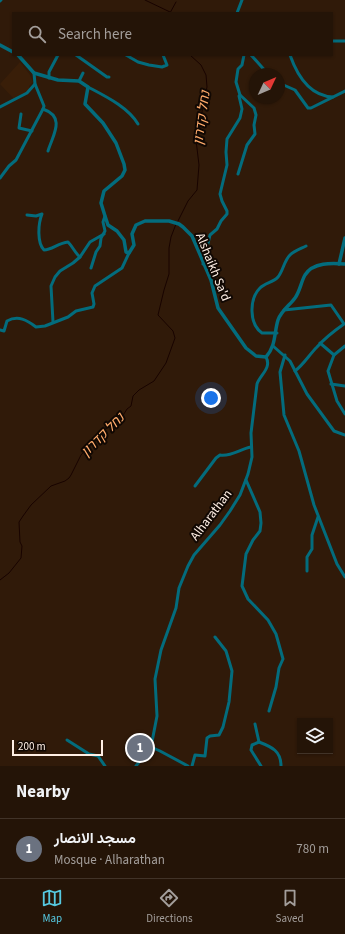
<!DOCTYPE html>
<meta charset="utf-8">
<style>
:root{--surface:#241407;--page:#302115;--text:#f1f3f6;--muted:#a39e9b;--line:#413328;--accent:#56c9e1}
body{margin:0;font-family:"Source Sans 3",Vazirmatn,Heebo,sans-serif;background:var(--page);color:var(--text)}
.controls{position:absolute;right:12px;bottom:12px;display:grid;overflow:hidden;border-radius:0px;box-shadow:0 1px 3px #0004}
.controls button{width:36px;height:36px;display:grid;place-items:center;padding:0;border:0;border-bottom:1px solid var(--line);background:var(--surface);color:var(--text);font:20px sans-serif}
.compass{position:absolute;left:249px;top:68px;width:36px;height:36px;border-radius:50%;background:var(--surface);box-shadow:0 1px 3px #0004;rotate:46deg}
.scale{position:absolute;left:12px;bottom:10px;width:91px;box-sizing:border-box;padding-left:4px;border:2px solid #ffefe5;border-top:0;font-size:11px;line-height:14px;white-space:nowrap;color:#ffefe5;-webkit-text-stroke:3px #110803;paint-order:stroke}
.you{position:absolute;left:211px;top:398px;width:14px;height:14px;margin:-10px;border:3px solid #fff;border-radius:50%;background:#1a73e8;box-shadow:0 0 0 6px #1a73e833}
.badge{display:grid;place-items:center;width:26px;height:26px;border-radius:50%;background:var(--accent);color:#fff;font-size:13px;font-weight:700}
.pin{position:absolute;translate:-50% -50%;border:2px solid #fff;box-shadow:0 1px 4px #0006}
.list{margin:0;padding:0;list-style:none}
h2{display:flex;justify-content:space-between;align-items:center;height:52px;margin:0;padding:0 16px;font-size:17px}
h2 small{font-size:13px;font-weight:400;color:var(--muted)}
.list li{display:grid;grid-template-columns:26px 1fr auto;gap:12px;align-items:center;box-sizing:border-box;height:60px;padding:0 16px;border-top:1px solid var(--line)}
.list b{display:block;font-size:15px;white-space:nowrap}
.list p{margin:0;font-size:13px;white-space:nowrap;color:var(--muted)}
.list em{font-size:13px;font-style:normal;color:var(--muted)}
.icon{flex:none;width:22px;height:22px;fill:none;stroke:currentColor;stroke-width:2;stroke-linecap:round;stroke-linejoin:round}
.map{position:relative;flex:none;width:345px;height:766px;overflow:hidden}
.search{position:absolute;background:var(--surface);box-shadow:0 1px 3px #0004;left:12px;right:12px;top:12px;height:44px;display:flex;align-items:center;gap:10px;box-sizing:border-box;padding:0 14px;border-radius:0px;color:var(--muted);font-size:15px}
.sheet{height:112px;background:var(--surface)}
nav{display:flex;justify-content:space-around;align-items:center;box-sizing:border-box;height:56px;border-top:1px solid var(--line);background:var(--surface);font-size:11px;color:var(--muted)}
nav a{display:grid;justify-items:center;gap:2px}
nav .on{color:var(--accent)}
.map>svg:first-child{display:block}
.built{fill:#391e08}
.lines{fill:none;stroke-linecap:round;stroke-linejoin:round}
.stream{stroke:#180300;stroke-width:1}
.minor{stroke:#036c7d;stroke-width:3}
.tertiary{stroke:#036c7d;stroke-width:3.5}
.labels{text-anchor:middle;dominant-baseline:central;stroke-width:4;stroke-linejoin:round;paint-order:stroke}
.street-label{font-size:13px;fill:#ffefe5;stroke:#110803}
.water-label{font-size:14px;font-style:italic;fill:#ffab6b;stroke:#110803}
</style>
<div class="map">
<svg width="345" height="766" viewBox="0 0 345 766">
<rect width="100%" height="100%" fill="#301a09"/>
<polygon class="built" points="20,62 30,75 33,82 29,86 29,90 14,99 0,84"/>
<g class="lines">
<g class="stream">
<polyline points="145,0 170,12"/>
<polyline points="170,13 176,2"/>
<polyline points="178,221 188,201 197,190 199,165 196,140 200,127 203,105 207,87 206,75 201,65 190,55"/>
<polyline points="0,580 9,573 21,558 22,546 20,542 19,522 23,516 31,505 51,486 65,481 69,478 71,475 81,455 102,432 108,427 119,422 127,409 131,406 133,396 139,390 154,381 166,363 175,338 173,331 158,315 164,290 169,274 169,248 171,237 176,224"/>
</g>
<g class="minor">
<polyline points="0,1 1,0"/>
<polyline points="237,13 242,0"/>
<polyline points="332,41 345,41"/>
<polyline points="76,55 107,77 109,77"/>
<polyline points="126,55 138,62 149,65 162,67 167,65 163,55"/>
<polyline points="251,55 268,74"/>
<path d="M 290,55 C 297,75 310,96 333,97"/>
<polyline points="49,78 49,72 58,55"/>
<polyline points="79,81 83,73"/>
<polyline points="279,83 295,90 308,108 311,108 345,91"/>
<path d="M 88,87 C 105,96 128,107 138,124"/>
<polyline points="0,107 27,93 35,84"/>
<path d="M 43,109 C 66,117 53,135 48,151"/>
<polyline points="21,114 19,128 32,131"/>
<polyline points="238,174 247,145 255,134 254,125 256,115 254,108 240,95 236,82 238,69 242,65 244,55"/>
<polyline points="0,178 9,166 16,160 43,109 44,106 35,84 34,73"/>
<path d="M 27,215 L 36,216 L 42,214 C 38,224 37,243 44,250 C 52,250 58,243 68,242 C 73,247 75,253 80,257"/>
<polyline points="203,264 210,235 217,229 221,221 227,214 227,211 222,201 220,194 227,165 226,152 227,139 240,118 242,109 239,96 240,95"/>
<polyline points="91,268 96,252 100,246 101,238 105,231 103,222 105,216"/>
<path d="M 284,310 L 331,305 L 344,324 C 334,331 325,338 317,347 C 309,355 304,364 295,371"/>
<polyline points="53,322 51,286 55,277 60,271 73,263 80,257 90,242 104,234"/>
<path d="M 0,330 L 4,331 L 7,321 C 18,315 27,320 36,327 L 45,326 L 68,317 L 76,311 L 93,307 L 94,304 L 92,293 L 95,286 L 122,268 L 129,253"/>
<path d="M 277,333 L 262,333 C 249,324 249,299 260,288 C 265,283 274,282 278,277 C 283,271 284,261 290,255 C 294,251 300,249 306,246"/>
<polyline points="320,343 334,355 328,371 337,401 345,414"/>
<polyline points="273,346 290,361 307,394 334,431 345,435"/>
<polyline points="285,355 280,372 284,415 299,451 314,505 337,564 345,577"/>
<polyline points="334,355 345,346"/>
<polyline points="331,384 345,386"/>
<polyline points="246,480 260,512 261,523 260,531 253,540 246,554 242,586 248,599 268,620 276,634 283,659 279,668 276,687 269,711"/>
<path d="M 195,486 L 216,458 L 220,455 C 231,457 240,449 251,447"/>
<polyline points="307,571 307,557 312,549 312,535 318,517"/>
<polyline points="255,724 259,742"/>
<polyline points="67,740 89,754 98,756 105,766"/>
<polyline points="151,747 160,751 188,766"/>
<path d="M 136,766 L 151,747 L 157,716 L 155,679 L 161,650 L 176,608 L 179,588 L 188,566 L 194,555 L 220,525 L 230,511 L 240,495 L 248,474 L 252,457 L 251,433 L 257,384 C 260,375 272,368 266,357"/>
<polyline points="192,766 195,755 205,756 207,738 210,736 219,735 223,727 229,702 232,671 226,651 215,637"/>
<path d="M 261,766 L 251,750 L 252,745 L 259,742 C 272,747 281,751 281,766"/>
</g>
<g class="tertiary">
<polyline points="0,45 13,52"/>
<path d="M 18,55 L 34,73 L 58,80 L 79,81 L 88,87 L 85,104 L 103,123 L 116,143 L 124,164 L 125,170 L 122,176 L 104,191 L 101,203 L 105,216 L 108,225 L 117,231 L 124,240 L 126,252 L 129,253 L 134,245 L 132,234 L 136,225 L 145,221 L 169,221 L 179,224 L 183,227 L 192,236 L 211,280 L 218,308 L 246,348 L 256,356 L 266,357 C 276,346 274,333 278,320 C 281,311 290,305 295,298 C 300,291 301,282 305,275 C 313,262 332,263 345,264"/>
<polyline points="339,264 345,238"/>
</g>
</g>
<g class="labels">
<g class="street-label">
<text transform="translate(213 267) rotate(68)">Alshaikh Sa'd</text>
<text transform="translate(211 515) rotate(-53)">Alharathan</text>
</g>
<g class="water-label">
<text transform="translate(202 118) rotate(-82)">נחל קדרון</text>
<text transform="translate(103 435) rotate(-45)">נחל קדרון</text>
</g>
</g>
</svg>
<div class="controls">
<button><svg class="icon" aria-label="layers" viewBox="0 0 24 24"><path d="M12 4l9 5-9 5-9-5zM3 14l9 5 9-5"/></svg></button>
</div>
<svg class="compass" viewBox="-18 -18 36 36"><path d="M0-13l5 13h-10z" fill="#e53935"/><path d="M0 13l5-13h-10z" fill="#a39e9b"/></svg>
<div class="scale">200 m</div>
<div class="you"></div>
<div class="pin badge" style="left:140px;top:748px;background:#6b7280">1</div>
<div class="search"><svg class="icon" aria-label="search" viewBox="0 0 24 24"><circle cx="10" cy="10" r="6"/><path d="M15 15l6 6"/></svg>Search here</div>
</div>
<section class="sheet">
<h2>Nearby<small></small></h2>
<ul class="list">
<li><span class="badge" style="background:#6b7280">1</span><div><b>مسجد الانصار</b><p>Mosque · Alharathan</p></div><em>780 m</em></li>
</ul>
</section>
<nav>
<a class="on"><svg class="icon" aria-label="map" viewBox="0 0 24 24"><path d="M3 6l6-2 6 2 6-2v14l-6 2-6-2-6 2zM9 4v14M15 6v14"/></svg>Map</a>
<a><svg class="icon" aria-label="directions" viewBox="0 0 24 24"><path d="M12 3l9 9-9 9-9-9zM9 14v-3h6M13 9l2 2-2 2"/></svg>Directions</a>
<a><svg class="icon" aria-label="saved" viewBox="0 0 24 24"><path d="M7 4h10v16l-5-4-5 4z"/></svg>Saved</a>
</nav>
